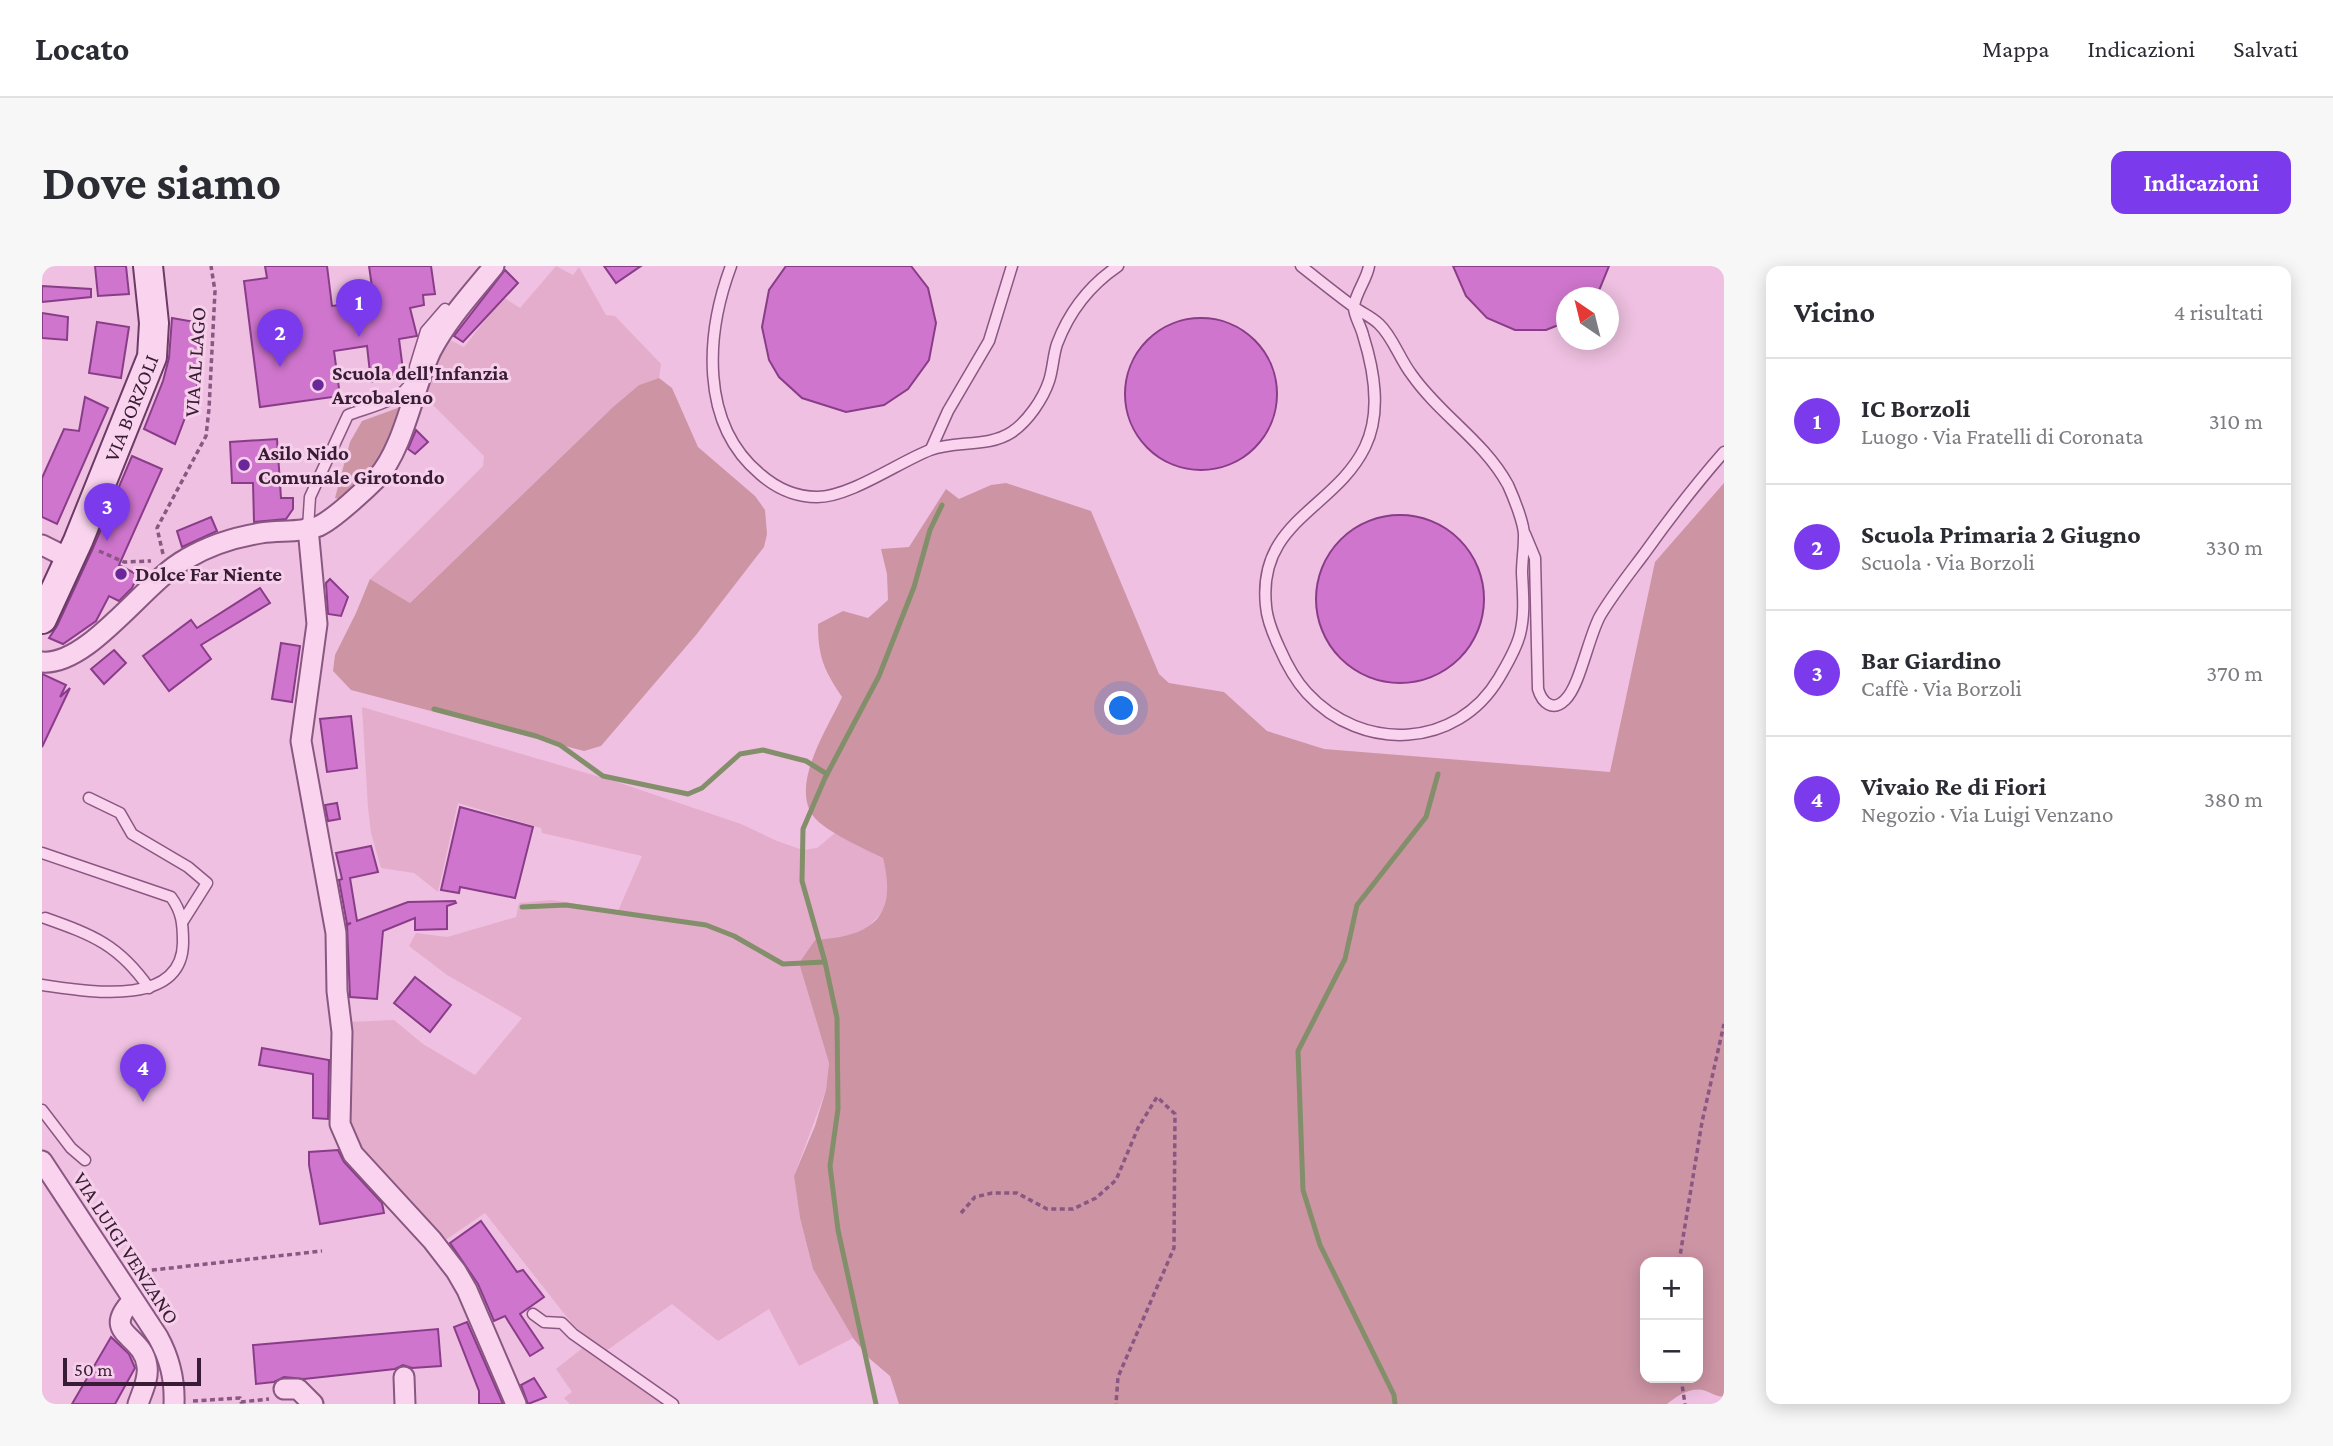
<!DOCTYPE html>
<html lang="it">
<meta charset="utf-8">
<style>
:root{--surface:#fff;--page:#f7f7f7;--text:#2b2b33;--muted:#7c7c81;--line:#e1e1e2;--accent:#7c3aed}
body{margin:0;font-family:"Crimson Pro",serif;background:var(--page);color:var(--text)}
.controls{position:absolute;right:21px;bottom:21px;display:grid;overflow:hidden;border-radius:14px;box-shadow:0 4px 18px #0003}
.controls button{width:63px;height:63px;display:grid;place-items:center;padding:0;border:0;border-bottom:2px solid var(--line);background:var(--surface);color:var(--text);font:35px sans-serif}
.compass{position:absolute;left:1514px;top:21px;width:63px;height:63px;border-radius:50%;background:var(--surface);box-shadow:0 4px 18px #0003;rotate:325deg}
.scale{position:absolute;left:21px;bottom:18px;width:138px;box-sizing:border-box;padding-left:7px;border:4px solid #381c35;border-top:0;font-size:19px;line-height:24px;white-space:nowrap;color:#381c35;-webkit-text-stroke:5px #f6d0ea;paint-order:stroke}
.you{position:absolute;left:1080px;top:443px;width:24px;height:24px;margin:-18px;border:5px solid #fff;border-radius:50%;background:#1a73e8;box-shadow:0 0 0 10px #1a73e833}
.badge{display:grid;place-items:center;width:46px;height:46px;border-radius:50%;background:var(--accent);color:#fff;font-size:23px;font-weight:700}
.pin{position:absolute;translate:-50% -58px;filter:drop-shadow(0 2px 4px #0008)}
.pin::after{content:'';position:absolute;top:37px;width:24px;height:21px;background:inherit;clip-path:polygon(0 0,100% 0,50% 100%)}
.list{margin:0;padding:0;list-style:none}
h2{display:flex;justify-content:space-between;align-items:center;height:91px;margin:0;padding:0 28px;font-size:30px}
h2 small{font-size:23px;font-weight:400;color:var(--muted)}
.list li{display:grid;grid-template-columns:46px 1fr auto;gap:21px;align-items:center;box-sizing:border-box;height:126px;padding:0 28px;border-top:2px solid var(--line)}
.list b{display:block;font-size:26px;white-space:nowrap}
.list p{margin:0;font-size:23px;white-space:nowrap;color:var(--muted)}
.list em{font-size:23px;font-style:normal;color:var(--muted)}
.map{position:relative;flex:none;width:1682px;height:1138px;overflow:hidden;border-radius:14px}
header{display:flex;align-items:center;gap:42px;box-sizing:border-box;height:98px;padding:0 35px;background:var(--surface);border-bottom:2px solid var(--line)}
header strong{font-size:33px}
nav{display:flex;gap:38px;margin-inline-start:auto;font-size:24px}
.intro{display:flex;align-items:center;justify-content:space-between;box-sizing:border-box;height:168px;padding:0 42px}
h1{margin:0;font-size:49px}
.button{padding:18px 32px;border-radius:14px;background:var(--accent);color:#fff;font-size:24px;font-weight:700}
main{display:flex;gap:42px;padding:0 42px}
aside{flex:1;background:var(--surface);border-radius:14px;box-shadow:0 4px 18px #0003}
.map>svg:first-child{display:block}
.farmland{fill:#e5adcc}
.green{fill:#cd94a4;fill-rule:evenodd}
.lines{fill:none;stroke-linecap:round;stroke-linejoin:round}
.stream{stroke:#828f6a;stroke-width:5}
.building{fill:#cf75cd;stroke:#893d89;stroke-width:2}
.lane-casing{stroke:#895782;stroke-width:13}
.street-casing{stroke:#895782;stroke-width:23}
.secondary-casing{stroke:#6b3b65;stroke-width:32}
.path{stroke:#895782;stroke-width:3.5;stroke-dasharray:5 3.5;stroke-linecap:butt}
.lane{stroke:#fad4ee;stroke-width:10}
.street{stroke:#fad4ee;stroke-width:19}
.secondary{stroke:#fad4ee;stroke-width:28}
.poi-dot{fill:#6b269a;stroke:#f6d0ea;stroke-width:2.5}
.labels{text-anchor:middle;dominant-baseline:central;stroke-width:6;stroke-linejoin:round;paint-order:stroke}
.street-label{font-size:21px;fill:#381c35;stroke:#f6d0ea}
.poi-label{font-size:21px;font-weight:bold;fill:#381c35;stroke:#f6d0ea;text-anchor:start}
</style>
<header>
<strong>Locato</strong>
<nav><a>Mappa</a><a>Indicazioni</a><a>Salvati</a></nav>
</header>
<div class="intro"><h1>Dove siamo</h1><a class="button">Indicazioni</a></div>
<main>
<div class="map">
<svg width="1682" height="1138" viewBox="0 0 1682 1138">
<rect width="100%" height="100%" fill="#efc0e1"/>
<g class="farmland">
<polygon points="514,0 531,9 537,1 564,49 573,50 619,98 617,112 597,119 571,141 368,337 328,313 441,200 442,190 378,126 404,72 422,81 461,31 478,42"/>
<polygon points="320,441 575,516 699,558 735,575 761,584 775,582 793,567 841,592 847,617 843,643 825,662 801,672 773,674 757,697 787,797 784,824 752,910 758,952 771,1003 811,1072 757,1100 727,1043 676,1075 630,1038 564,1085 532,1060 443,947 402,975 313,882 302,857 305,756 352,754 381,778 433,809 480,752 405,709 367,680 374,667 405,671 474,651 477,637 510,634 576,645 600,590 500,567 499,562 416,537 396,626 372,607 339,602 329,567 326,542"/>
<polygon points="542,1081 625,1138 528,1138 522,1132 530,1126 514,1103"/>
</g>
<g class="green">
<polygon points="617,112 630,122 656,181 713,230 723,244 725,268 722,281 654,369 559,480 542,485 309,424 291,405 293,389 314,347 328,313 368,337 571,141 597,119"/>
<polygon points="364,139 350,189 309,235 293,232 308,176 320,155"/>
<path d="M 964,217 L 1049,245 L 1117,408 L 1127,417 L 1182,426 L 1225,465 L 1282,483 L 1568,506 L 1613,296 L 1682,217 L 1682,1131 C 1674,1130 1671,1128 1664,1125 C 1650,1120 1636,1129 1625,1138 L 857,1138 L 848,1110 L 828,1093 L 811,1072 L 771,1003 L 758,952 L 752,910 L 773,860 L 784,824 L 787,797 L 757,697 L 773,674 C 830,670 856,652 841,592 C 823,583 784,566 772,551 C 747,519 786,462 800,431 C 782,404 776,391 776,358 L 801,345 L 826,352 L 846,334 L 845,308 L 839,283 L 867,281 L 904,223 L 917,233 L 949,219 ZM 1603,996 L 1656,996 L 1656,1112 L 1603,1112 Z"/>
</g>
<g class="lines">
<g class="stream">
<polyline points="392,443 494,470 518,479 561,510 646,528 660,522 698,488 721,484 764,495 785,508"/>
<polyline points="480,641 524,639 664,659 692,670 741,698 783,696"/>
<polyline points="834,1138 796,964 788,900 796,843 795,752 783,696 760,615 761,563 783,512 837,410 872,321 888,264 900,239"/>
<polyline points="1353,1138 1352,1129 1278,979 1261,924 1256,785 1303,693 1315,639 1384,551 1396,508"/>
</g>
</g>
<g class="building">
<polygon points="53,0 84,0 87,28 56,30"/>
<polygon points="223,0 285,0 290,40 332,35 327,0 389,0 393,28 381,29 382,39 368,42 375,70 357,73 362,112 329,116 325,80 292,85 298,130 218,141 202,15 225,12"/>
<polygon points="562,0 599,0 574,17"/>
<polygon points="744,0 869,0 886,22 894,57 887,94 866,123 842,139 804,146 760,132 737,111 727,94 720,61 727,24"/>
<polygon points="1411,0 1567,0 1554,32 1524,32 1524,56 1504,64 1473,64 1445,52 1424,30"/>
<polygon points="463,4 476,17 421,76 412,70"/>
<polygon points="0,20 49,23 49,31 0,36"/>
<polygon points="0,47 26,51 25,74 0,72"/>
<circle cx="1159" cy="128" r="76"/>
<polygon points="130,52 153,56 152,63 163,65 157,115 133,178 102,163 121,115 127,92"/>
<polygon points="55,56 87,61 79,112 47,107"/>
<polygon points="43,131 66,142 15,258 0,251 0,212 22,163 37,165"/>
<polygon points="374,164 386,176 373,188 366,183"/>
<polygon points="235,173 239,232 251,232 251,243 244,253 212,256 211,217 190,217 188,176"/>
<polygon points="90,190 120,203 77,299 96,309 90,322 77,335 67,330 54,355 21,378 7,372 15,360 51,282"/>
<circle cx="1358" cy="333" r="84"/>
<polygon points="169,251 175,265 140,281 135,265"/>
<polygon points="288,313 306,331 299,350 286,348 284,317"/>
<polygon points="218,322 228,337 159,379 169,393 127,425 101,390 149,354 155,362"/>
<polygon points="239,377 258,380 250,436 230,433"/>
<polygon points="72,384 84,397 62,418 49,403"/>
<polygon points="0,408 24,419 18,431 28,422 0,481"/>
<polygon points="309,450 315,502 285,506 278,453"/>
<polygon points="295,537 298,553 286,555 283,539"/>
<polygon points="418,541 491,561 473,632 418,621 417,627 399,624"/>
<polygon points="329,580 336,606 308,612 315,655 366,636 413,635 414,637 405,640 405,663 373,664 373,652 341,665 335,733 308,731 305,659 309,657 305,658 297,614 300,613 294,587"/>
<polygon points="373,711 409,739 388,766 352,737"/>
<polygon points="220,782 287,794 286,853 271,852 271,808 217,799"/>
<polygon points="296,884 302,896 340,937 342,947 278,958 267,899 267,886"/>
<polygon points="439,955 475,1006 481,1004 502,1031 478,1048 501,1082 488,1090 463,1050 452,1055 436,1018 408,977"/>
<polygon points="425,1056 461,1138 437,1138 437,1125 412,1061"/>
<polygon points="396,1063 399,1100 370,1102 361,1099 353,1103 262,1113 242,1111 232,1116 214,1118 211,1079"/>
<polygon points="69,1071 87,1088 93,1102 73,1138 30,1138"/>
<polygon points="492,1112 504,1131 486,1138 479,1119"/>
</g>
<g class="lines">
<g class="lane-casing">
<g id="lane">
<path d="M 689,0 C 664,67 657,157 718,208 C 734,222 753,231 775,231 C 808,231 857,196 888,184 C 913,174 946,182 970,166 C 986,155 1001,133 1007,115 C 1011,103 1011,90 1015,78 C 1027,46 1048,19 1076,0"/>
<path d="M 1259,0 C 1277,14 1294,28 1312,41 C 1320,47 1330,51 1337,58 C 1351,71 1358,94 1370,109 C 1398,149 1442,175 1466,219 C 1471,230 1483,259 1482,271 C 1482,284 1480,295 1480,307 C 1481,328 1483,348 1478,368 C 1474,384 1465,398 1457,412 C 1415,483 1320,487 1265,427 C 1252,413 1244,397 1237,381 C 1231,368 1225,354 1224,340 C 1215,255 1293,243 1323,181 C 1340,146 1332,104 1321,69 C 1319,60 1311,48 1312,40 C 1314,26 1325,13 1327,0"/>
<polyline points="373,101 384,65 403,43"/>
<polyline points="889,183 906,145 947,75 970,0"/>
<path d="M 266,262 L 268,231 L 306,149 C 323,142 363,134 369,115"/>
<path d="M 1483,268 L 1493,292 L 1496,423 C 1500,437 1511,446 1523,434 C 1538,420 1546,372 1558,350 C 1571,328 1587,308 1602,288 C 1627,253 1653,219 1682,186"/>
<polyline points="47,532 78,547 90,568 146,601 165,617 141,655"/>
<path d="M 0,587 L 129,631 C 140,646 141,658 141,677 C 140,743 43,725 0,719"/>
<path d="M 3,652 C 51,669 77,679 107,722"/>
<polyline points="0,844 29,882 43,894"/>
<polyline points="491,1048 502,1056 520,1057 531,1068 631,1138"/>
</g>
</g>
<g class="street-casing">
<g id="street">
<polyline points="266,262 275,358 259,475 294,667 295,725 300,766 298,858 311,888 390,974 414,1005 425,1024 474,1138"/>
<polyline points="0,279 28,293"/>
<path d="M 0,396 C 47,400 103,315 144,293 C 166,280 194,271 219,267 C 237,264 260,267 277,260 C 292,253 323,224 335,212 C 362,182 371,123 389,85 C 405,54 430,27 452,0"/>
<path d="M 0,895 L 116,1071 C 128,1093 133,1113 132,1138"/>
<path d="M 91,1034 C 57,1069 101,1067 105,1100 C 107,1113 100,1126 96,1138"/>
<polyline points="362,1111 363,1138"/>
<polyline points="242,1123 256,1123 271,1138"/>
</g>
</g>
<g class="secondary-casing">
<g id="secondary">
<path id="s1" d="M 0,353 L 36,275 L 110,91 L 112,57 L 106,0"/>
</g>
</g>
<g class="path">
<polyline points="57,285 82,296 109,295"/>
<polyline points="121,288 115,262 164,170 167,143 173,25 169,0"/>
<polyline points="919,947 933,931 950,927 975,927 1005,943 1031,943 1054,932 1074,914 1096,862 1115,831 1133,848 1132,982 1076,1111 1074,1138"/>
<polyline points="1637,996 1660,856 1682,758"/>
<polyline points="93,1006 280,985"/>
<polyline points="1639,1112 1643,1138"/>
<polyline points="151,1135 198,1132 199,1136 227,1133"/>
</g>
<use href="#lane" class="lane"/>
<use href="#street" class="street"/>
<use href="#secondary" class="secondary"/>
</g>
<g class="poi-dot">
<circle cx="276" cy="119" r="7"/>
<circle cx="202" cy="199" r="7"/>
<circle cx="79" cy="308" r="7"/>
</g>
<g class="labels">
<g class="street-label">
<text transform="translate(153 96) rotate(-86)">VIA AL LAGO</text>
<text stroke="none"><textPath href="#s1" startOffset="229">VIA BORZOLI</textPath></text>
<text transform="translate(84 982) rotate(57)">VIA LUIGI VENZANO</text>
</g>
<g class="poi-label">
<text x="290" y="107">Scuola dell'Infanzia<tspan x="290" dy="24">Arcobaleno</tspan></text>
<text x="216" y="187">Asilo Nido<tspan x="216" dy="24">Comunale Girotondo</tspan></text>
<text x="93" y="308">Dolce Far Niente</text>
</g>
</g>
</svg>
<div class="controls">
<button>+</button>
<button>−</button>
</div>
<svg class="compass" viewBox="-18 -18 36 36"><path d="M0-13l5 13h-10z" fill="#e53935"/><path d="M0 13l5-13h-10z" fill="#7c7c81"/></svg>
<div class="scale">50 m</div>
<div class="you"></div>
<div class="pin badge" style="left:317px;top:71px">1</div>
<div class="pin badge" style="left:238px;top:101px">2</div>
<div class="pin badge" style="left:65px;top:275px">3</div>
<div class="pin badge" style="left:101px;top:836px">4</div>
</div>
<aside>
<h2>Vicino<small>4 risultati</small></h2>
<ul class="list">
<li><span class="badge">1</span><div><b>IC Borzoli</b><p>Luogo · Via Fratelli di Coronata</p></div><em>310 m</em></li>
<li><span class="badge">2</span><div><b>Scuola Primaria 2 Giugno</b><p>Scuola · Via Borzoli</p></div><em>330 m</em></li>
<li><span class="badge">3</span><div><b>Bar Giardino</b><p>Caffè · Via Borzoli</p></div><em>370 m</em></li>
<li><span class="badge">4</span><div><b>Vivaio Re di Fiori</b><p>Negozio · Via Luigi Venzano</p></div><em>380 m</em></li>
</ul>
</aside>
</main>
